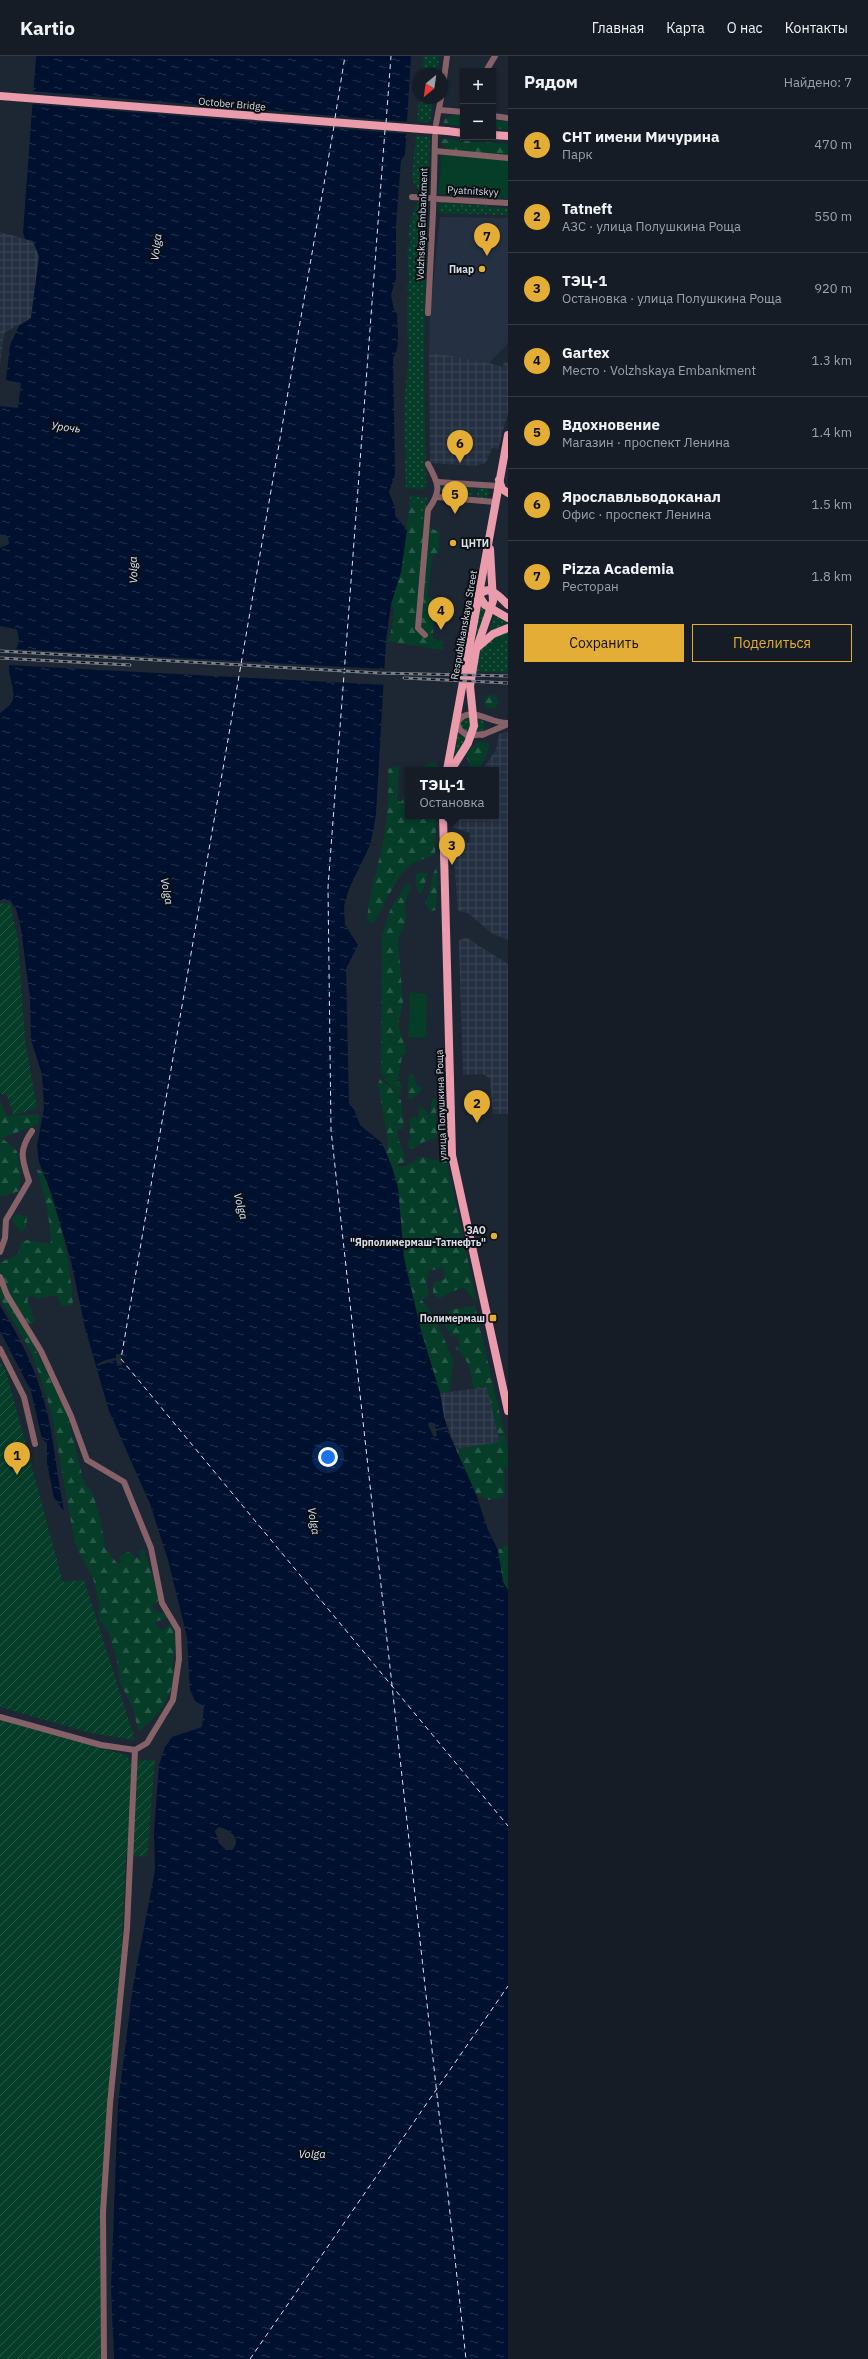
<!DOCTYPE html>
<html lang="ru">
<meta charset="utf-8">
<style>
:root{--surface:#161c26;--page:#232932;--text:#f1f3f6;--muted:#9ea1a7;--line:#353a43;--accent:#e4ad35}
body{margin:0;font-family:"IBM Plex Sans",sans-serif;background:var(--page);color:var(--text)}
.controls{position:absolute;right:12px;top:12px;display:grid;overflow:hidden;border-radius:0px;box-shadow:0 1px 3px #0004}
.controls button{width:36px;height:36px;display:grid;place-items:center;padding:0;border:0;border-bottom:1px solid var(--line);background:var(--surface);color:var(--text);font:20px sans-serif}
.compass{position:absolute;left:412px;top:12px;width:36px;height:36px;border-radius:50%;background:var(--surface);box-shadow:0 1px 3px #0004;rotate:209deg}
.you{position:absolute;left:328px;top:1401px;width:14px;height:14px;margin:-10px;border:3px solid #fff;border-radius:50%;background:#1a73e8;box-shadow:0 0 0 6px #1a73e833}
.badge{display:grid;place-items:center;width:26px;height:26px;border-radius:50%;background:var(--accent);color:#111;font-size:13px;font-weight:700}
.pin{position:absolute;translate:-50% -33px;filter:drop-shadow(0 1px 2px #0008)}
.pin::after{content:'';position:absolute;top:21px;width:14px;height:12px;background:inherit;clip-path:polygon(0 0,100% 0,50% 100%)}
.popup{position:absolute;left:405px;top:711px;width:94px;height:52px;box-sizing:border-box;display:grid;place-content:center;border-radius:0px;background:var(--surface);filter:drop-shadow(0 1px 3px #0005);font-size:13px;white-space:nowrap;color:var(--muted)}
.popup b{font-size:15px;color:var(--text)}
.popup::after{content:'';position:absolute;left:50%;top:100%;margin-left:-8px;border:8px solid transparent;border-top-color:var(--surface)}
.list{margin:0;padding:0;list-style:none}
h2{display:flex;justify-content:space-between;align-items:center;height:52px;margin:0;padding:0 16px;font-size:17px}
h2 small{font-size:13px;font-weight:400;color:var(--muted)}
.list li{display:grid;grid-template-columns:26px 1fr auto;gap:12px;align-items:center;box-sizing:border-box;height:72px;padding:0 16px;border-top:1px solid var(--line)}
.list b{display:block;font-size:15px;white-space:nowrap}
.list p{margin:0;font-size:13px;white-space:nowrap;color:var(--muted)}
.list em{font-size:13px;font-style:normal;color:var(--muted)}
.actions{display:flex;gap:8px;padding:12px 16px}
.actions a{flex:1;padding:9px 0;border:1px solid var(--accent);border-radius:0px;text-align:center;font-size:14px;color:var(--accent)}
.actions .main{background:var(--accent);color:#111}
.map{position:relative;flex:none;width:508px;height:2303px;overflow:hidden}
header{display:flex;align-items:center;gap:24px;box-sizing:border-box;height:56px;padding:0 20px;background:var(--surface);border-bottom:1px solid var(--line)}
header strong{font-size:19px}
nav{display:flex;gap:22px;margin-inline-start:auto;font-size:14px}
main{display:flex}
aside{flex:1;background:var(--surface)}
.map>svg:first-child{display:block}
.built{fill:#253142}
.industrial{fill:url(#industrial-grid)}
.grass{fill:url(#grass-dots)}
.forest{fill:url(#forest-firs)}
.park{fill:#053d29}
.garden{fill:url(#garden-furrows)}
.water{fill:url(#water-ripples);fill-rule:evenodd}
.pier{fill:#1d2633}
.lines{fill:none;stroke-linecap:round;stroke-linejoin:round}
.ferry{stroke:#d8e6f8;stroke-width:1;stroke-dasharray:5 4;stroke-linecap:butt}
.minor{stroke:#876168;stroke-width:6}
.major{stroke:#ea9bac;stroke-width:8}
.rail-casing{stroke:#79808b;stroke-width:3}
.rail{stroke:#0b0f14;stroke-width:1.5;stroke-dasharray:4.5;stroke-linecap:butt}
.minor-bridge{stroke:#876168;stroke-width:6}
.major-bridge{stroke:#ea9bac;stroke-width:8}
.poi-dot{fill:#e4ad35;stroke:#0b0f14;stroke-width:1.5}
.labels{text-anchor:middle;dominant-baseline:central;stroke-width:4;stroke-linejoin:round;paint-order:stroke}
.street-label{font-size:10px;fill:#d8dee7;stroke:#0b0f14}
.poi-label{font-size:10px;font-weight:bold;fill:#d8dee7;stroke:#0b0f14;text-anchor:end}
.water-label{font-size:11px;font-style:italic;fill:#d8e6f8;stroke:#0b0f14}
</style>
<header>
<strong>Kartio</strong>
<nav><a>Главная</a><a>Карта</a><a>О нас</a><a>Контакты</a></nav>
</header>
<main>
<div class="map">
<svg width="508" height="2303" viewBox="0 0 508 2303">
<defs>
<pattern id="industrial-grid" width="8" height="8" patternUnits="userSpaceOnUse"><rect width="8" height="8" fill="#253142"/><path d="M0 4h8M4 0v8" fill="none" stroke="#3a4554"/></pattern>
<pattern id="grass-dots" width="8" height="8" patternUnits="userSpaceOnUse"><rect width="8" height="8" fill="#053d29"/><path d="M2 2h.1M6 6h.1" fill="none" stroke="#295948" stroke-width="1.8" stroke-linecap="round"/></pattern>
<pattern id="forest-firs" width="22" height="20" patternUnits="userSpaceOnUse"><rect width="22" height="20" fill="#053d29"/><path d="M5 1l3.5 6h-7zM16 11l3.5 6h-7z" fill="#295948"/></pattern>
<pattern id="garden-furrows" width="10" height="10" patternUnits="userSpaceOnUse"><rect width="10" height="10" fill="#053d29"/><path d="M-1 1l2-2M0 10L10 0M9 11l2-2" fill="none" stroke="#295948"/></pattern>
<pattern id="water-ripples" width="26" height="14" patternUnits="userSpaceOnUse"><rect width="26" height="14" fill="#00112f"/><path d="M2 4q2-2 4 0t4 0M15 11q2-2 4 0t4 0" fill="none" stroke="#24334d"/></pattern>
</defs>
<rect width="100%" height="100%" fill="#1d2633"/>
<polygon class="built" points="440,161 508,162 508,287 489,307 429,296 430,258"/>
<g class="industrial">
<polygon points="0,176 32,185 39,200 31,262 4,277 0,310"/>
<polygon points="429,296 489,307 503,311 504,306 508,307 508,357 498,393 492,392 486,407 475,410 430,407"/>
<polygon points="508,676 508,884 493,878 468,857 458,855 453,792 470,786 470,777 452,771 452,760 496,760 496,714 482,714 496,694 499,678"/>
<polygon points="465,881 508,908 508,1058 493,1058 490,1023 483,1018 463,1019 459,885"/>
<polygon points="487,1331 500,1387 456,1393 444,1361 440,1337"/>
</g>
<g class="grass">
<polygon points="424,0 439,0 437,18 422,18"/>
<polygon points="419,42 433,42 430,66 417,65"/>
<polygon points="416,80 430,81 428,138 416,132 412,121"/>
<polygon points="427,145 424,303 426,433 406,432 405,403 407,397 405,392 405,340 409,296 407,291 410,287 407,282 407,242 410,238 406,232 409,227 407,190 410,187 411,182 408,181 411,161 414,160 412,156 418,146"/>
<polygon points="439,146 508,152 508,159 438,157"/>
<polygon points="445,429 472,430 473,439 470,441 442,439 441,431"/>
<circle cx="483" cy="437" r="6"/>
<polygon points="410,439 427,442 424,472 420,468 420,449 410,444"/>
<polygon points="480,549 487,556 472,596"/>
<polygon points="494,559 508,568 495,572 488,578"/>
<polygon points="508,576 508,617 474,615 480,593 492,582 498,592 502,587 503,578"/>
<polygon points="468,661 471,661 468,678 463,675 461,666"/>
<polygon points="477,662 483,665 485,673 476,677"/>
<polygon points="458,678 466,683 452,704"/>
</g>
<g class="forest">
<polygon points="454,59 463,60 463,70 443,68 445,63"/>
<polygon points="493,64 508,66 508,74 493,72"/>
<polygon points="442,83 508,88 508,100 448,94 441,88"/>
<polygon points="410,444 420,449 420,468 440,476 439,495 432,502 427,541 434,543 433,582 442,585 444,594 386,585 390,581 394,554 391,548 401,516"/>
<polygon points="503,578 507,578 508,582 498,592 488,590 492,582"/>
<circle cx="491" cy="646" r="7"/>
<polygon points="479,686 489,688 487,699 478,714 468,714 470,707 464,698"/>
<polygon points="436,706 439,714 426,714 424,709"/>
<path d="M 399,710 L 397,745 L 401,746 L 408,734 L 408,760 L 436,760 L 435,798 L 411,808 L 400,819 L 373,868 L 367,865 C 369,836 379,809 384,781 C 388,758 389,736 388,713 Z"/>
<path d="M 438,810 L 436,854 L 430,855 L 425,847 C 433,835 428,822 438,810 Z"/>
<polygon points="417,817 428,817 422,837 418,837 415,823"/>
<path d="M 406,828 L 411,829 L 405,848 L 406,865 L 398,884 L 403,947 L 398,969 L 407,997 L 402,1000 L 398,1025 L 402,1030 L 399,1040 C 392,1029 385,1028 381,1015 L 382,878 L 391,852 Z"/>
<polygon points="410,1018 414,1018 416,1029 422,1032 420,1036 411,1043 408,1041 408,1023"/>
<path d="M 380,1023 L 395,1035 L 401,1044 L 404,1073 L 398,1073 C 395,1083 405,1094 405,1106 L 394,1111 L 406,1110 L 421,1101 L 435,1104 L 446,1103 L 477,1247 L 464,1232 L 458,1233 L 440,1242 L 433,1238 L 433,1227 L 445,1223 L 443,1212 L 428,1215 L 427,1225 L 420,1225 L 426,1225 L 429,1240 L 421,1243 L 436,1264 L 453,1304 L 450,1335 L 440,1337 L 421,1274 L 404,1202 L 398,1132 L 392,1111 L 386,1098 L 388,1086 L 378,1028 Z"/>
<polygon points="432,1042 436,1044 437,1081 421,1087 414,1093 407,1091 410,1081 409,1063 415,1060 417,1064 420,1050 424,1052 428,1059 430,1058"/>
<polygon points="0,1045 7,1060 39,1058 39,1068 2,1082 17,1095 21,1117 19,1135 2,1141 0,1139"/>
<path d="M 37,1114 L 42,1115 C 60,1157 70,1204 73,1249 L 62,1250 L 56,1239 L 37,1243 L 32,1239 L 27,1244 L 35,1265 L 30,1269 L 24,1262 L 21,1265 L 32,1277 L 35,1293 L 66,1355 L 84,1426 L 93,1438 L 101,1465 L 105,1492 L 117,1507 L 121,1507 L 119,1499 L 129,1496 L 140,1504 L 140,1494 L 144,1493 L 159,1544 L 152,1550 L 155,1555 L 166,1558 L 167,1562 L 155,1566 L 158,1572 L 163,1574 L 171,1568 C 180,1588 175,1584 173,1604 C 173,1610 174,1616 173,1623 C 171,1643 154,1665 138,1675 L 133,1652 L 120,1627 L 117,1605 L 108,1574 L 99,1564 L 99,1547 L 93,1522 L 75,1488 L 52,1359 L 40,1320 L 30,1294 L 0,1242 L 0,1207 L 18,1198 L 21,1187 L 27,1184 L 49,1188 L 51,1186 C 50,1162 44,1137 37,1114 Z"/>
<polygon points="18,1158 27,1161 26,1172 21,1176 11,1163"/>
<path d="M 475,1250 L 508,1393 L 508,1411 L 504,1413 L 505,1437 L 503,1442 L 489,1444 L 476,1438 L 456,1393 L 500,1386 L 487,1331 L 474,1333 C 470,1316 470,1302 455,1292 L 460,1289 L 457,1280 L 450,1279 L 443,1264 L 450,1254 Z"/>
<polygon points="508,1489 508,1534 503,1526 498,1494"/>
</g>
<g class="park">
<polygon points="439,97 508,104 508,143 438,138 441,108"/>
<polygon points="410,936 427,938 426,982 408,981"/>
</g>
<g class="garden">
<polygon points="0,847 10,848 18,884 25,984 37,1052 14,1059 6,1038 0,1038"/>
<polygon points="0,1306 6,1315 63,1526 84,1524 135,1684 91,1677 0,1651"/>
<polygon points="0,1663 128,1700 129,1705 155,1704 147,1800 126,1801 121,1908 100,2157 102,2303 0,2303"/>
</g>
<g class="water">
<path d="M 36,0 L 411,0 L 405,99 L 401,104 L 396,170 L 396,222 L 391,239 L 394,254 L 397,257 C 397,270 401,291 393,302 L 395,418 L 389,436 L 395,452 L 395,460 L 407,474 L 401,516 L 391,548 L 386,585 L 376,758 L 373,776 L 370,789 L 349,833 L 344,850 L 345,869 L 358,889 L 346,913 L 349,1048 L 354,1053 L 360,1069 L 382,1087 L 392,1111 L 398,1132 L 404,1202 L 421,1275 L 440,1337 L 444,1361 L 450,1380 L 476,1438 L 488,1474 L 498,1494 L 503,1526 L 508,1534 L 508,2303 L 114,2303 L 111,2231 L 118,2047 L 133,1930 L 155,1814 L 154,1776 L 159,1709 L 165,1691 L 172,1681 L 202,1671 L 204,1651 L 195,1645 L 190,1634 L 187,1581 L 168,1504 L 150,1448 L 109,1355 L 85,1272 L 71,1205 L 51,1137 L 39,1106 L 37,1090 L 44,1052 L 42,1018 L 31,984 L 30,942 L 21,873 L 16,853 L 10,844 L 0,844 L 0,657 C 5,653 11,649 13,643 C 15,634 9,621 9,612 C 9,596 25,591 16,573 L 0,570 L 0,492 L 9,488 L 8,481 L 0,478 L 0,350 L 18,352 L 21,327 L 6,324 L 10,289 L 19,270 L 31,262 L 39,200 L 33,185 L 25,183 L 23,176 ZM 218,1771 C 229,1773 243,1782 232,1794 L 226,1794 L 219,1787 L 215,1775 Z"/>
<path d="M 0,1250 C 26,1290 44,1332 52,1380 C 56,1405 59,1430 64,1455 L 54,1442 L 47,1407 L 47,1387 L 42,1383 L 31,1335 L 0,1275 Z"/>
</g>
<g class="pier">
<polygon points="31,35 409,66 408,78 30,48"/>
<polygon points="14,593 386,613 386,629 7,609"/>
<polygon points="116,1298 121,1298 122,1309 117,1310 116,1304 97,1310 97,1308 106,1304 116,1302"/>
<polygon points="429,1366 434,1367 436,1373 449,1370 449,1372 436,1375 437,1380 434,1381 428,1369"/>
</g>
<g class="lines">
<g class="ferry">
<polyline points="335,62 345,0"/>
<polyline points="386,67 391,0"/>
<polyline points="334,70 121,1303 508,1770"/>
<polyline points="385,74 328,831 331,1074 466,2303"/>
<polyline points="250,2303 508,1930"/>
</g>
<g class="minor">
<polyline points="486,15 495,0"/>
<polyline points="442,38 447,0"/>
<polyline points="440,54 463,56"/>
<polyline points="493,60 508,62"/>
<polyline points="436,68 441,42"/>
<polyline points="435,95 508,102"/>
<polyline points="434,123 435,80"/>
<polyline points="412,141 429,142"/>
<polyline points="438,143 508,147"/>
<polyline points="428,257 433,156"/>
<polyline points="438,426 498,430"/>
<polyline points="437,441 495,446"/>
<path d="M 425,579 L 418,572 L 428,454 C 442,435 439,428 428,408"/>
<path d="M 484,678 L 468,680 L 460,674 L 457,667 C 469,647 490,668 508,667"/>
<polyline points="482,679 506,669"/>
<path d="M 0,1196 L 5,1182 L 6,1164 L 29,1125 C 22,1103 18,1095 32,1075"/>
<polyline points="0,1221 7,1239 41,1295 71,1360 87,1404 124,1426 151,1492 162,1547 178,1574 179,1603 173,1644 147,1687 135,1694 101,1689 0,1661"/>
<polyline points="0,1293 24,1341 35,1388"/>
<polyline points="104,2303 103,2156 110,2048 127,1872 135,1694"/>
</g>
<g class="major">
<polyline points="447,75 463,77"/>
<polyline points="493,79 508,80"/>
<polyline points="499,424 502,433 508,437"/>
<polyline points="479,540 485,549 508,562"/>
<path d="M 479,540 C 488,526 501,542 508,549"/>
<polyline points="479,590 493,578 508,572"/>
<polyline points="447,714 508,379"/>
<polyline points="451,714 468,687 474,670 470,630 476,594 493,545 490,493"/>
<polyline points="443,760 452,1099 508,1355"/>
</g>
<g class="rail-casing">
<g id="rail">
<polyline points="0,595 379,617 508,620"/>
<polyline points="0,602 130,609"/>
<polyline points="404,622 508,627"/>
</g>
</g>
<use href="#rail" class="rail"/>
<polyline class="minor-bridge" points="433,156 434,123"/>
<polyline class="major-bridge" points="0,40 447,75"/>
</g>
<g class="poi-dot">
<circle cx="482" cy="213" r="4"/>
<circle cx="453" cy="487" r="4"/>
<circle cx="494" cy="1180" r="4"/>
<rect x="489" y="1258" width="8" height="8" rx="2"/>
</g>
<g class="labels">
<g class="street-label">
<text transform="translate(232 48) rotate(5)">October Bridge</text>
<text transform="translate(473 135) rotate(3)">Pyatnitskyy</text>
<text transform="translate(422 168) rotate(-88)">Volzhskaya Embankment</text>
<text transform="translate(464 569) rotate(-80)">Respublikanskaya Street</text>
<text transform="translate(441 1049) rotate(-92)">улица Полушкина Роща</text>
</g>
<g class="poi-label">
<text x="474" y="213">Пиар</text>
<text x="461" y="487" text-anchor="start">ЦНТИ</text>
<text x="486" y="1174">ЗАО<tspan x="486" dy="12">"Ярполимермаш-Татнефть"</tspan></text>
<text x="485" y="1262">Полимермаш</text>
</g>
<g class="water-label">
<text transform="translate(156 191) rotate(-83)">Volga</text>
<text transform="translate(66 371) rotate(7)">Урочь</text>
<text transform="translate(133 514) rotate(-91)">Volga</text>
<text transform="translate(167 835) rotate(79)">Volga</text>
<text transform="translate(241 1150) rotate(75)">Volga</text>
<text transform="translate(314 1465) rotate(80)">Volga</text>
<text x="312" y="2098">Volga</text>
</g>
</g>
</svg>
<div class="controls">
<button>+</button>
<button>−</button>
</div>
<svg class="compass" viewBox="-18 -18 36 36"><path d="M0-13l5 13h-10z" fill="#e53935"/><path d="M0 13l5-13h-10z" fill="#9ea1a7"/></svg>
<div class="you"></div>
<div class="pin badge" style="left:17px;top:1419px">1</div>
<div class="pin badge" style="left:477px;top:1067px">2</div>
<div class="pin badge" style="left:452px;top:809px">3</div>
<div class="popup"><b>ТЭЦ-1</b>Остановка</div>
<div class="pin badge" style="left:441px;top:574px">4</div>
<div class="pin badge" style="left:455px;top:458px">5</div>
<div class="pin badge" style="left:460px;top:407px">6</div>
<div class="pin badge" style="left:487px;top:200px">7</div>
</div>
<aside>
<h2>Рядом<small>Найдено: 7</small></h2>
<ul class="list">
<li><span class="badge">1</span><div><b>СНТ имени Мичурина</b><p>Парк</p></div><em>470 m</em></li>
<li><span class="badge">2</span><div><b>Tatneft</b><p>АЗС · улица Полушкина Роща</p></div><em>550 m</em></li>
<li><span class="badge">3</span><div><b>ТЭЦ-1</b><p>Остановка · улица Полушкина Роща</p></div><em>920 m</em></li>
<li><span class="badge">4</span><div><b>Gartex</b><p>Место · Volzhskaya Embankment</p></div><em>1.3 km</em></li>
<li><span class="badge">5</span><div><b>Вдохновение</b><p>Магазин · проспект Ленина</p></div><em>1.4 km</em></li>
<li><span class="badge">6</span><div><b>Ярославльводоканал</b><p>Офис · проспект Ленина</p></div><em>1.5 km</em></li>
<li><span class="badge">7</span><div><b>Pizza Academia</b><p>Ресторан</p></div><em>1.8 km</em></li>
</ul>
<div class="actions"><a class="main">Сохранить</a><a>Поделиться</a></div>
</aside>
</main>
